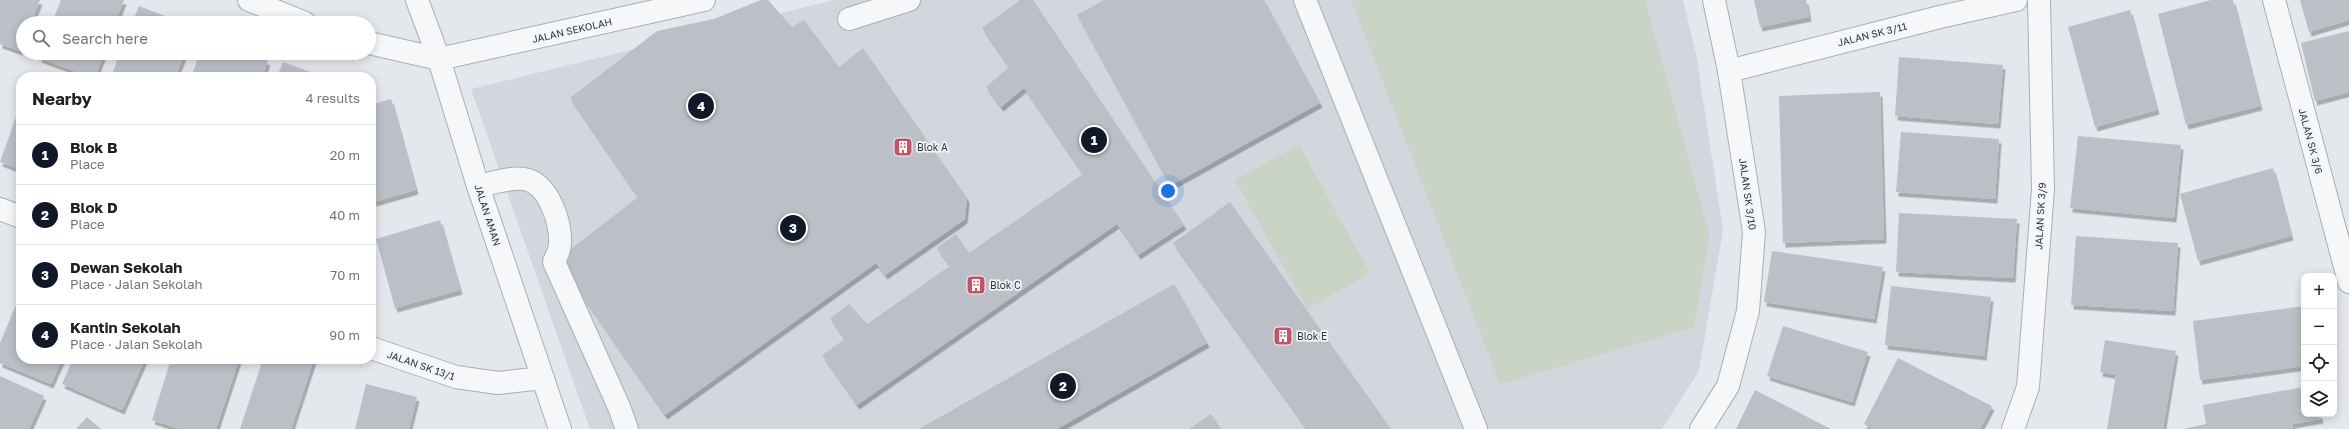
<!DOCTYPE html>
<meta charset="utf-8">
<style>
:root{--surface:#fff;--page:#f2f2f2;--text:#202124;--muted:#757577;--line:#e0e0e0;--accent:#111827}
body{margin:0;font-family:"Golos Text",sans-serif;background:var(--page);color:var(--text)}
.controls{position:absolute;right:12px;bottom:12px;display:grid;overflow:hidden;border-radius:8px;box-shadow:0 2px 10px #0003}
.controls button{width:36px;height:36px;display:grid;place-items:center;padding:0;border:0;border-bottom:1px solid var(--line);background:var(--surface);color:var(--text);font:20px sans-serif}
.you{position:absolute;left:1168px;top:191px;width:14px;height:14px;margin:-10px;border:3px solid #fff;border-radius:50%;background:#1a73e8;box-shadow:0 0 0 6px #1a73e833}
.badge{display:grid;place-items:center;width:26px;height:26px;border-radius:50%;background:var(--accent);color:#fff;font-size:13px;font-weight:700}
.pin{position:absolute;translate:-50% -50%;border:2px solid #fff;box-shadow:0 1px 4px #0006}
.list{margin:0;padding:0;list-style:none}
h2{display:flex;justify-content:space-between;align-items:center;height:52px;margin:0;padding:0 16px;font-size:17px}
h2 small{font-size:13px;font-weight:400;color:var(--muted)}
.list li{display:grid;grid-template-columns:26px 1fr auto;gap:12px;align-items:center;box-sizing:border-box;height:60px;padding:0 16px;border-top:1px solid var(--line)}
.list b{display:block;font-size:15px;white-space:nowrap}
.list p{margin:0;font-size:13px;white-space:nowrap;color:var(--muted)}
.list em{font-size:13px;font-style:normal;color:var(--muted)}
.icon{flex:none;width:22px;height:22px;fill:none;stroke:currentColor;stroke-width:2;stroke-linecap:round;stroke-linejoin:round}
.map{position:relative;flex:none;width:2349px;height:429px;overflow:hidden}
.search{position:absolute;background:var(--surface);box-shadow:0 2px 10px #0003;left:16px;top:16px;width:360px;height:44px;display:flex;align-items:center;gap:10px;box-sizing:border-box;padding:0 14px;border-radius:22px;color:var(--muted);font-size:15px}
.panel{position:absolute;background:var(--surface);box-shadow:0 2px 10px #0003;left:16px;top:72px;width:360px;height:292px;border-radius:16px}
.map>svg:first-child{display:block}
.built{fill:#d2d6dd}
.green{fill:#c9d4c5}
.building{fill:#bbc0c7;filter:url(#shadow)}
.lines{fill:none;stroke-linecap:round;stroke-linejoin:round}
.minor-casing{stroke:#a9aeb5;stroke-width:24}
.minor{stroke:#f6f7f9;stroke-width:22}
.labels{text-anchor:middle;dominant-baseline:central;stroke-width:3.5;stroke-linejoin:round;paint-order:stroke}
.street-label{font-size:10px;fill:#2c3542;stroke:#f3f5f8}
.poi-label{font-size:10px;fill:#2c3542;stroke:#f3f5f8;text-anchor:start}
</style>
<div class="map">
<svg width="2349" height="429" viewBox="0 0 2349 429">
<defs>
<filter id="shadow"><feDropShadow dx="2.5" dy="4.5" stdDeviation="0" flood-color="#0004"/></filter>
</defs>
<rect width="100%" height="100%" fill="#e4e7eb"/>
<polygon class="built" points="834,0 1683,0 1696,54 1723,230 1699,371 1662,429 590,429 471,89"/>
<g class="green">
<polygon points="1351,0 1645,0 1709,234 1694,327 1500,384"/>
<polygon points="1299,145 1370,273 1307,309 1235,180"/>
</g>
<g class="building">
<polygon points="0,0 40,0 31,23 23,23 23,45 20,51 0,44"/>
<polygon points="61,0 124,0 115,23 52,23"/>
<polygon points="761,0 768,0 792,27 804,20 839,67 863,48 967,198 965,219 885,275 876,263 665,415 557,260 638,197 570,98 657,31 714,19"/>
<polygon points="1020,0 1033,0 1184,225 1138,255 1117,224 857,405 822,355 845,339 830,318 849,304 867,324 950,266 937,248 956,234 969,253 1083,174 1024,88 1001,107 986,87 1009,67 982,28"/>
<polygon points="1104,0 1264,0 1320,103 1170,186 1077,15"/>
<polygon points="1754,0 1806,0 1809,17 1760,27"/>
<polygon points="2211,0 2233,0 2260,106 2186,125 2158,14"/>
<polygon points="2300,0 2349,0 2349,20 2309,32"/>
<polygon points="139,6 183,23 132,23"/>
<polygon points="2130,10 2157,110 2095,127 2068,27"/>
<polygon points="2349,31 2349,92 2315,101 2301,43"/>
<polygon points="41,53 104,53 95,77 90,77 39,58"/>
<polygon points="120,53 185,53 175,77 111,77"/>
<polygon points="200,53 247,53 268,61 262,77 191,77"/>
<polygon points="1899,57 2003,65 1998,124 1895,116"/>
<polygon points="283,62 324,77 277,77"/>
<polygon points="1880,92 1884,239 1783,243 1779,96"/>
<polygon points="391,99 416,190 374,202 371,190 371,105"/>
<polygon points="21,103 21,170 0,162"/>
<polygon points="1901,132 1999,139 1995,199 1896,192"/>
<polygon points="2078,136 2181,145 2174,218 2070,208"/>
<polygon points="2273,168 2291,236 2198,261 2180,194"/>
<polygon points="1230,202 1391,429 1307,429 1173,243"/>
<polygon points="1899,213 2017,219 2013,278 1896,272"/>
<polygon points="440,220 460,290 395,308 376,239"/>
<polygon points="2076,236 2178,243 2173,311 2071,305"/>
<polygon points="1772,251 1883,267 1874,319 1764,302"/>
<polygon points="1174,284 1207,343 1057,429 919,429"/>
<polygon points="1891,286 1991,297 1984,356 1885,345"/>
<polygon points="21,293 21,359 62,359 51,384 0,363 0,343"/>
<polygon points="2304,306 2304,366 2200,380 2193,321"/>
<polygon points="1783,326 1868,352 1852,402 1767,376"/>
<polygon points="2105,340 2176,351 2163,429 2107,429 2116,375 2100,372"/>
<polygon points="1898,358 1992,406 1980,429 1873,429 1864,424"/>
<polygon points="73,359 145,359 122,410 62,384"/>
<polygon points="171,359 239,359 216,429 180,429 152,420"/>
<polygon points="263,359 314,359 291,429 240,429"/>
<polygon points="0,376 44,396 29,429 0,429"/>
<polygon points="366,384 417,397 409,429 355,429"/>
<polygon points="2304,387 2304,414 2320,414 2321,419 2292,424 2293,429 2183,429 2206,424 2203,405"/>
<polygon points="1755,390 1831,429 1736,429"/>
<polygon points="1211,414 1221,429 1189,429"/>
<polygon points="87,417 101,429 76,429"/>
</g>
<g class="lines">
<g class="minor-casing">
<g id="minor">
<polyline points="249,0 305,23"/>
<polyline points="417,0 439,59 478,186 560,429"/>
<polyline points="1305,0 1476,429"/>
<polyline points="2274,0 2349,282"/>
<polyline points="849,19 909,0"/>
<polyline points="369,43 439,59 704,0"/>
<polyline points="1729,71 1940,17 2016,0"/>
<path d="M 478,186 C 493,183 509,177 524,179 C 549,183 561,223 560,244 C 560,250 556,257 554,262 L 619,407 L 627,429"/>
<polyline points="0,209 21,217"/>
<polyline points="371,348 456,377 498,383 543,378"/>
<polyline points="1701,429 1728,386 1748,311 1754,232 1729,71 1714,0"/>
<polyline points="2013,429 2028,387 2043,189 2039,0"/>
</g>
</g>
<use href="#minor" class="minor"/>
</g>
<defs>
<g id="building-square" transform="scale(1)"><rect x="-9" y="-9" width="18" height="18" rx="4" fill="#c75166" stroke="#f3f5f8"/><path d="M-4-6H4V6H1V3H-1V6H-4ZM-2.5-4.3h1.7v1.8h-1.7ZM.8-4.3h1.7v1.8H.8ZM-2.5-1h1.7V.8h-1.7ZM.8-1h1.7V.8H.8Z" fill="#fff"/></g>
</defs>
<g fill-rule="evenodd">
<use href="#building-square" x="903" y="147"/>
<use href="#building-square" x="976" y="285"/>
<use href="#building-square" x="1283" y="336"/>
</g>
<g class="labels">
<g class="street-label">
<text transform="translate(572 30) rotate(-13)">JALAN SEKOLAH</text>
<text transform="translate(1872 34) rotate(-14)">JALAN SK 3/11</text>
<text transform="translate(2311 141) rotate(75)">JALAN SK 3/6</text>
<text transform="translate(1748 194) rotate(82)">JALAN SK 3/10</text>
<text transform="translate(488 215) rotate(72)">JALAN AMAN</text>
<text transform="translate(2040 216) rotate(-87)">JALAN SK 3/9</text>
<text transform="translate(421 365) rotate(19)">JALAN SK 13/1</text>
</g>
<g class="poi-label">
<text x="917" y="147">Blok A</text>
<text x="990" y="285">Blok C</text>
<text x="1297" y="336">Blok E</text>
</g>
</g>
</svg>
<div class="controls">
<button>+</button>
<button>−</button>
<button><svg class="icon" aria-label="locate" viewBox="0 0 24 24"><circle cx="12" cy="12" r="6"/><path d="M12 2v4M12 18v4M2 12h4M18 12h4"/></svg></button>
<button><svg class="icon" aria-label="layers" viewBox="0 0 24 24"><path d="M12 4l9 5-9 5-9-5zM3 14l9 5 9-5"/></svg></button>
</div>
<div class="you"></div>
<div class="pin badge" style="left:1094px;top:140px">1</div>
<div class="pin badge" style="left:1063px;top:386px">2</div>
<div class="pin badge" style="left:793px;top:228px">3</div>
<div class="pin badge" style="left:701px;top:106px">4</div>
<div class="search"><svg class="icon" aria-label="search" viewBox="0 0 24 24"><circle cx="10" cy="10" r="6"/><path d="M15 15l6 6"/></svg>Search here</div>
<section class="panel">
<h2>Nearby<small>4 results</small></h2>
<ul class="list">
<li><span class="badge">1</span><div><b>Blok B</b><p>Place</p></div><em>20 m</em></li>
<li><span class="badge">2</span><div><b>Blok D</b><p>Place</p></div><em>40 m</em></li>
<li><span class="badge">3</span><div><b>Dewan Sekolah</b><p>Place · Jalan Sekolah</p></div><em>70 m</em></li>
<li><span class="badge">4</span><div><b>Kantin Sekolah</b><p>Place · Jalan Sekolah</p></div><em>90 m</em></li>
</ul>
</section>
</div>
